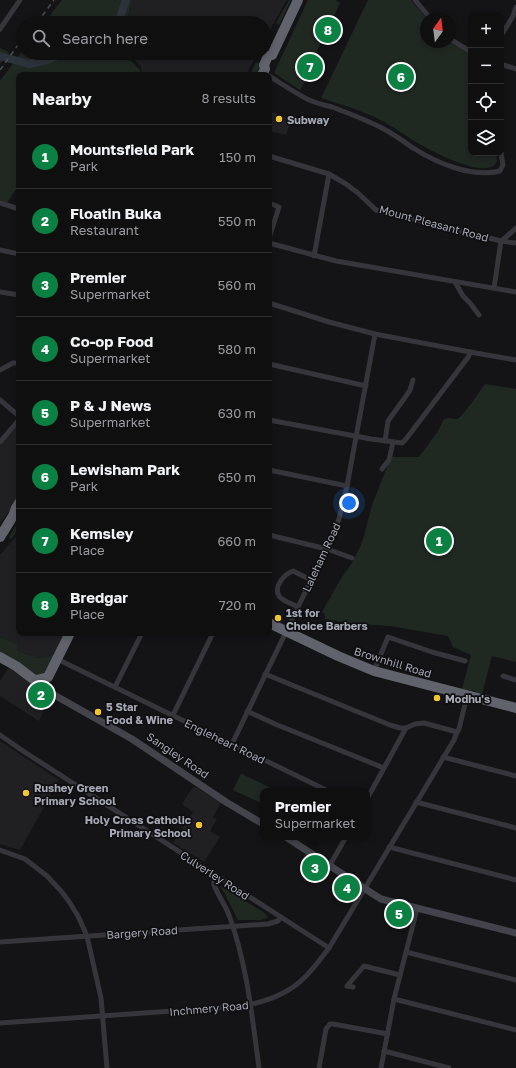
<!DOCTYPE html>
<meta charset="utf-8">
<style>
:root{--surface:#0f0f10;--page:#181819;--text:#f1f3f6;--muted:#9b9c9f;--line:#2f2f30;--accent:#0b8043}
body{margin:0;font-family:"Golos Text",sans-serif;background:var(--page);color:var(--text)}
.controls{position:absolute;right:12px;top:12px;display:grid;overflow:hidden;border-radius:8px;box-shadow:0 2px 6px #0003}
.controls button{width:36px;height:36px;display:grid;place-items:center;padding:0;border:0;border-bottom:1px solid var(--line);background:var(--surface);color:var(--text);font:20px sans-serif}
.compass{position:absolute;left:420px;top:12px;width:36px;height:36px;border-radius:50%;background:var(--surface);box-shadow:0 2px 6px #0003;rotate:14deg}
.you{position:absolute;left:349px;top:503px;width:14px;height:14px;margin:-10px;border:3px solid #fff;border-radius:50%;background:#1a73e8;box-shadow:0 0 0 6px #1a73e833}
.badge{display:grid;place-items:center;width:26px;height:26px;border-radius:50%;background:var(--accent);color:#fff;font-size:13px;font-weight:700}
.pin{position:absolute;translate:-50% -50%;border:2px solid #fff;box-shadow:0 1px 4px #0006}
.popup{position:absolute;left:260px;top:788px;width:110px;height:52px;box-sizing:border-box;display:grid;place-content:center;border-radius:8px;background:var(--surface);filter:drop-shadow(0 1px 3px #0005);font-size:13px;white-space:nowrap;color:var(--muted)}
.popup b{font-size:15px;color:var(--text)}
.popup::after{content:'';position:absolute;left:50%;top:100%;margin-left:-8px;border:8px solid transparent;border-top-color:var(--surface)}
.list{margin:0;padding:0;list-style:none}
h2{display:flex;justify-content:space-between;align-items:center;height:52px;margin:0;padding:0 16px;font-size:17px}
h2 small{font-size:13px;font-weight:400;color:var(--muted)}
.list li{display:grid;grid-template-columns:26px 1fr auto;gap:12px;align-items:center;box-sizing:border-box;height:64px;padding:0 16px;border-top:1px solid var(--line)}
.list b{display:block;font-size:15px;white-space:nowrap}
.list p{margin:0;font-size:13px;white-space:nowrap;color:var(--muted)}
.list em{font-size:13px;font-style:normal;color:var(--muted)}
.icon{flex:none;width:22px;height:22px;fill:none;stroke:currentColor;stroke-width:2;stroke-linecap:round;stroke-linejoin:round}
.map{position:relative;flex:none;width:516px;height:1068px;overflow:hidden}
.search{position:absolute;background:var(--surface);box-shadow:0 2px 6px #0003;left:16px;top:16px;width:256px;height:44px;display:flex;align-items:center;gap:10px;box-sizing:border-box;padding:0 14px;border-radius:22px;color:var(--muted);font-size:15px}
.panel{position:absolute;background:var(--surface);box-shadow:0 2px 6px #0003;left:16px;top:72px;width:256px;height:564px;border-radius:8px}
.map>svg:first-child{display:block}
.built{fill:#202023}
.green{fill:#202822}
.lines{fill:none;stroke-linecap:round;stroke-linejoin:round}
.river{stroke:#2c333b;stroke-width:8}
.street{stroke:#35353b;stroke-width:5}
.secondary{stroke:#43444b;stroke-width:7}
.highway{stroke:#61636c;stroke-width:10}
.rail{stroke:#4c4d54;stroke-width:1.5;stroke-dasharray:5 4;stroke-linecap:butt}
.poi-dot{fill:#f2c62f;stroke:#0f0f11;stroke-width:1.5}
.labels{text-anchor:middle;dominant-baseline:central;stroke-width:3.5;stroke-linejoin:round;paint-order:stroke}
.poi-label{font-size:11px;font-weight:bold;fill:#a5a9b6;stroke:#0f0f11;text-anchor:start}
.street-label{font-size:11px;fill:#a5a9b6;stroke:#0f0f11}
</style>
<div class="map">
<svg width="516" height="1068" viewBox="0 0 516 1068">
<rect width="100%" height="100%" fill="#141416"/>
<g class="built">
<polygon points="130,0 287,0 265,38 265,23 123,23 128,17 131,8"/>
<polygon points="127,53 257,53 246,75 142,75 141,66"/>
<polygon points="269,111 291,120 286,135 269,131"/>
<polygon points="19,424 19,497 0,524 0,446"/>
<polygon points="19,533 19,633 67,633 56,653 45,658 32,657 17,650 19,645 0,637 0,555"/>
<polygon points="10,666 50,697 39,721 0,696 0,681"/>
<polygon points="0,741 59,780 20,850 0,844"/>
<polygon points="193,787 197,788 221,803 213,817 217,819 210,831 220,837 204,862 173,843 193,812 182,804"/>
</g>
<g class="green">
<path d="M 62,0 L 131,0 C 131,9 129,16 123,23 L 44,23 Z"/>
<polygon points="289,0 291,0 279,25 276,23"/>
<polygon points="308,0 335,0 340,3 332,21 322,17 314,36 322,40 314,57 305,54 297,73 307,79 300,90 274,73"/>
<path d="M 368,0 L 411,0 L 426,18 L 426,42 L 449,42 L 471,55 L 471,153 L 496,153 L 497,162 C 496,163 494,166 493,166 C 478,176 429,150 416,142 C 405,135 395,128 384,122 C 364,111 342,105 321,98 Z"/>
<polygon points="0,48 9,52 0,64"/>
<polygon points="23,50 23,53 123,53 140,70 141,75 19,75 19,185 7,203 0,200 0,81"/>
<polygon points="256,62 261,64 256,75 250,75"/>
<polygon points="485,384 516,389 516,662 492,656 482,694 475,692 475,691 473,690 472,691 462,689 471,655 453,647 448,636 390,626 348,623 325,619 325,614 322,612 340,580 352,563 360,547 364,536 372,505 391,457 419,457 438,431 444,419 448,418 458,419 460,417 471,404"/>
<polygon points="19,520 19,529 11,539 9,537"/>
<path d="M 0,637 L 19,645 L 17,650 C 32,657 41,662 56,653 L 46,672 L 38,675 L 34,675 L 0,652 Z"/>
<polygon points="242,774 277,791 263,791 263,804 233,790 240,775"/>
<polygon points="220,886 265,913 268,918 260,920 238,920 225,894"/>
</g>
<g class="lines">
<g class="river">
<polyline points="114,23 119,20 126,0"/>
<polyline points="0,56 29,64 44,61 66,53"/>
</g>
<g class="street">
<polyline points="415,0 430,18"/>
<polyline points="0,29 20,0"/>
<polyline points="501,36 513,16 516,7"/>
<polyline points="450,39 471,52"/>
<polyline points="501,64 516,69"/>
<path d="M 269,76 C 282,84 295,93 309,100 C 316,103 324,105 332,107 C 348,113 364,119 380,127 C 392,133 402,140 413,148 C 437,163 471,178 500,171 L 503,165 L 501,153"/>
<polyline points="269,156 329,174 346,184 358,193 376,210 380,211 501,241 516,243"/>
<polyline points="0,203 19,209"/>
<polyline points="269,203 279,207 269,238"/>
<polyline points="269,243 336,261 516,292"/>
<polyline points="0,250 19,254"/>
<polyline points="314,256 329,174"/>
<polyline points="455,282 463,296 470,303 479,315"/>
<polyline points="494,288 501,241 505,238 516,228"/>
<polyline points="0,292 19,295"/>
<polyline points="269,303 329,322 375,334 470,352 516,360"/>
<polyline points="269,364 366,386"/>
<polyline points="0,370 13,363 19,363"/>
<polyline points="0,400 19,416"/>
<polyline points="269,420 371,439 402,443 406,439 469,356 470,352"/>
<polyline points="385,441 388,421 406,396 410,390 413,380"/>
<polyline points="0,442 19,420"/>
<polyline points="382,469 389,460 393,442"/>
<polyline points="269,470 347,486"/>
<polyline points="269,535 327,549 352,558"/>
<path d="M 298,607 C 293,604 282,601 279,596 C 273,586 285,574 293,571 L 311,580"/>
<polyline points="57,659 328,791"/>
<polyline points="374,671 388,637 432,652 465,661"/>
<polyline points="265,674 390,725 400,728 406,728 415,724 424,723 457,732"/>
<polyline points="503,676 516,680"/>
<polyline points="115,687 142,633"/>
<polyline points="247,711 275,724 384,768"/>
<polyline points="173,715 213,633"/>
<polyline points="0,735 23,751 329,948"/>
<polyline points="232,744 311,580 327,549 339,519 347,486 375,334"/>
<polyline points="443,757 516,776"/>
<polyline points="367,799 406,728"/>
<polyline points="416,802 516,828"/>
<polyline points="389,847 516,880"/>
<polyline points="0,850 25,859 47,876 61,891 68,900 78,916 87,936 101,998 107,1068"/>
<polyline points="330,865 346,837"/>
<path d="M 216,875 L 214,882 L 214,885 C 218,895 225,905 229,915 C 247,964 252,1016 259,1068"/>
<polyline points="0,942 268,924 278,921 281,917"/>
<polyline points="406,952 516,980"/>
<polyline points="353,987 347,986 364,966 400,975"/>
<polyline points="394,999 516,1030"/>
<path d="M 0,1023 L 245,1006 C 257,1003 270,1000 281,994 C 302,985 315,966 329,948 L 454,740 L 457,732 L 459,729 L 467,696"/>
<polyline points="384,1051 449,1068"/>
<polyline points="319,1068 326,1029 330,1024 333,1024 388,1034"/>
<polyline points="381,1068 394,999 417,909"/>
</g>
<g class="secondary">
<polyline points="33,679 49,692 132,739 226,802 263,824"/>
<polyline points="286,837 373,894 381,899 516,933"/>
</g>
<g class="highway">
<polyline points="262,75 265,69 264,65 268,56 272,55 298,0"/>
<polyline points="0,537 13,516 16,508 19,503"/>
<polyline points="269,623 338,656 374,671 516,708"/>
<polyline points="0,657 16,666 33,679 37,680 48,677 70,633"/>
</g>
<g class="rail">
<polyline points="37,23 54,0"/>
<polyline points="0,70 23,38"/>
</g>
</g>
<g class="poi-dot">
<circle cx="279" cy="119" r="4"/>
<circle cx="278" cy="618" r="4"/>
<circle cx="437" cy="698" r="4"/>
<circle cx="98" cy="712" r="4"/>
<circle cx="26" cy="793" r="4"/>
<circle cx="199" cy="825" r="4"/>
</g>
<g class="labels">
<g class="poi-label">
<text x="287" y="119">Subway</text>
<text x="286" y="612">1st for<tspan x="286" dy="13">Choice Barbers</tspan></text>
<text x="445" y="698">Modhu's</text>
<text x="106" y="706">5 Star<tspan x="106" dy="13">Food &amp; Wine</tspan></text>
<text x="34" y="787">Rushey Green<tspan x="34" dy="13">Primary School</tspan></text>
<text x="191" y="819" text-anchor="end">Holy Cross Catholic<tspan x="191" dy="13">Primary School</tspan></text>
</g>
<g class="street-label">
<text transform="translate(434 223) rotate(15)">Mount Pleasant Road</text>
<text transform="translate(321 557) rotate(-65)">Laleham Road</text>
<text transform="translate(393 662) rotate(17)">Brownhill Road</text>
<text transform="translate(225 741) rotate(26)">Engleheart Road</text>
<text transform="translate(178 755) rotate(34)">Sangley Road</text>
<text transform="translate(215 875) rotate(33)">Culverley Road</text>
<text transform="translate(142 932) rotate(-4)">Bargery Road</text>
<text transform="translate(209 1008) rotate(-5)">Inchmery Road</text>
</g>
</g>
</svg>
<div class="controls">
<button>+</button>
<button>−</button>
<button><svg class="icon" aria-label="locate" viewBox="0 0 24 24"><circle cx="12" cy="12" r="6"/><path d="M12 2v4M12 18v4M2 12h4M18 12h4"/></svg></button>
<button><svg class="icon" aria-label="layers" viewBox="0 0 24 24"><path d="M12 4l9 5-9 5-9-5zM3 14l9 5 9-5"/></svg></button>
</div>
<svg class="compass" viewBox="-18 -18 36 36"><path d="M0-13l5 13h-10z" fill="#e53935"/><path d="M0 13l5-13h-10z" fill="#9b9c9f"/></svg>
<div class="you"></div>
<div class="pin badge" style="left:439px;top:541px">1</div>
<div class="pin badge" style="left:41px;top:695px">2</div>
<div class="pin badge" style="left:315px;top:868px">3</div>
<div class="popup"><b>Premier</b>Supermarket</div>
<div class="pin badge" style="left:347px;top:888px">4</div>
<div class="pin badge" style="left:399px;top:914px">5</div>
<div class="pin badge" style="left:401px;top:77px">6</div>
<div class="pin badge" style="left:310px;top:67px">7</div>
<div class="pin badge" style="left:328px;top:30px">8</div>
<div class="search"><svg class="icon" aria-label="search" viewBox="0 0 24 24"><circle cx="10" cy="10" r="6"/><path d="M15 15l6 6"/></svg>Search here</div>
<section class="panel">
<h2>Nearby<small>8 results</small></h2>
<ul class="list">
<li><span class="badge">1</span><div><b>Mountsfield Park</b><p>Park</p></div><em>150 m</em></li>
<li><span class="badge">2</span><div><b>Floatin Buka</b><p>Restaurant</p></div><em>550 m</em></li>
<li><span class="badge">3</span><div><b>Premier</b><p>Supermarket</p></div><em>560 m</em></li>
<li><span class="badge">4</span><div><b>Co-op Food</b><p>Supermarket</p></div><em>580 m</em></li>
<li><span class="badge">5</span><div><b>P &amp; J News</b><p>Supermarket</p></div><em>630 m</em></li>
<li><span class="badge">6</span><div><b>Lewisham Park</b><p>Park</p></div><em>650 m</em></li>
<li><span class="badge">7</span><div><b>Kemsley</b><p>Place</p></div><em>660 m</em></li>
<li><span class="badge">8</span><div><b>Bredgar</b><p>Place</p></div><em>720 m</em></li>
</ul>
</section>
</div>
